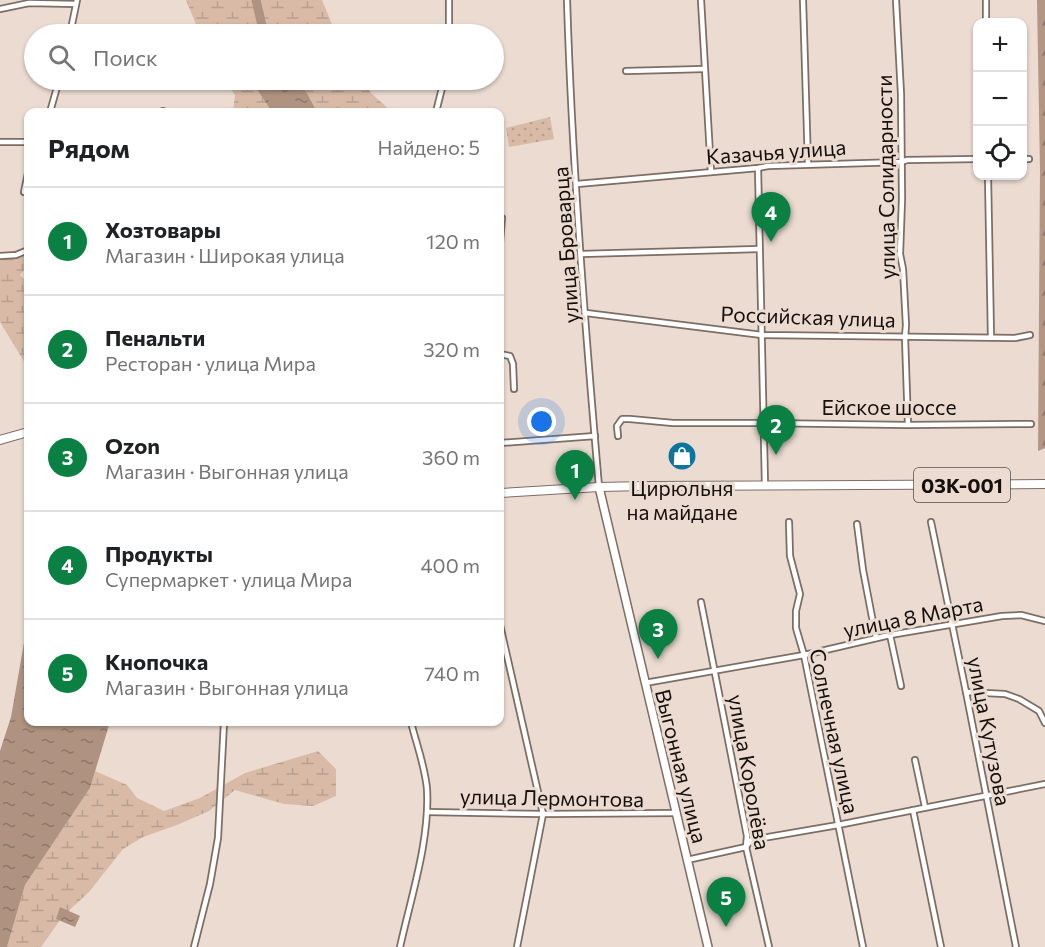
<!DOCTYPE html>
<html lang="ru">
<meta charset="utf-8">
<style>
:root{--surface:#fff;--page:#f6f6f6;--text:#202124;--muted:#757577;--line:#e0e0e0;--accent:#0b8043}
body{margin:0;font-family:Commissioner,sans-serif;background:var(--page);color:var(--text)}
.controls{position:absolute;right:18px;top:18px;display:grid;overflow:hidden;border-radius:12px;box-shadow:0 2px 4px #0004}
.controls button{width:54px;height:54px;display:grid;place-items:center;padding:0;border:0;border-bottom:2px solid var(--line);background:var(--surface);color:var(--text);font:30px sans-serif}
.you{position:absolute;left:542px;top:422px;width:21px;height:21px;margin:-15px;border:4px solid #fff;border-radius:50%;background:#1a73e8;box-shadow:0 0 0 9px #1a73e833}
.badge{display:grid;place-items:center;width:39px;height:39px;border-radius:50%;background:var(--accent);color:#fff;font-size:20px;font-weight:700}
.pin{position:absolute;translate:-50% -50px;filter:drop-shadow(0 2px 3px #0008)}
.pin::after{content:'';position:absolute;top:32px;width:21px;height:18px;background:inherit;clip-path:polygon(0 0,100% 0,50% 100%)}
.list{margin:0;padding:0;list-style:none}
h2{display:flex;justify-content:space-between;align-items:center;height:78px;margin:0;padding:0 24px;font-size:26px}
h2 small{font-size:20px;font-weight:400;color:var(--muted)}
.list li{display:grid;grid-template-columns:39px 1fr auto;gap:18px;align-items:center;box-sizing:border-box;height:108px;padding:0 24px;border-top:2px solid var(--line)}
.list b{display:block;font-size:22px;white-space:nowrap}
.list p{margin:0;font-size:20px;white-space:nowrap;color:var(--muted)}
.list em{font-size:20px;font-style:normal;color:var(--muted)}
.icon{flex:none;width:33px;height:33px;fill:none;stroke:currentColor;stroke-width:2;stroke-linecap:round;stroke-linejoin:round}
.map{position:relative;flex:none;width:1045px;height:947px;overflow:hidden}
.search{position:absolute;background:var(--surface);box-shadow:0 2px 4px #0004;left:24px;top:24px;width:480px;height:66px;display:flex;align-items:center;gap:15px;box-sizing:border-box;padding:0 21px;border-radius:33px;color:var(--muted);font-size:22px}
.panel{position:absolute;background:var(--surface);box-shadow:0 2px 4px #0004;left:24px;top:108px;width:480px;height:618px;border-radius:12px}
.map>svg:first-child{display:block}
.forest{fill:url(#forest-firs)}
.wetland{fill:url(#wetland-marsh)}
.park{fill:url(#park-dots)}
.water{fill:url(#water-ripples)}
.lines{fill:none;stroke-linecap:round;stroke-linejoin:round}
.river{stroke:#af9380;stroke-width:9}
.street-casing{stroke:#7c6e65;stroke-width:8}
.secondary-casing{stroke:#7c6e65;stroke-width:10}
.primary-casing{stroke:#7c6e65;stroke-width:10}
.street{stroke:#fff;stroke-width:4.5}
.secondary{stroke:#fff;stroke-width:7}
.primary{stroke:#fff;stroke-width:8}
.labels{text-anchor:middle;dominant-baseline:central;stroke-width:6;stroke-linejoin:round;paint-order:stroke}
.shield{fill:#ebdbd1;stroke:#564d48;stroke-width:1.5}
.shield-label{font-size:20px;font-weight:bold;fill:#16100d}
.street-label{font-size:21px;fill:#16100d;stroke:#ebdbd1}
.poi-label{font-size:21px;fill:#16100d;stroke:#ebdbd1}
</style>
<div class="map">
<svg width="1045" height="947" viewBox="0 0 1045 947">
<defs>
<pattern id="forest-firs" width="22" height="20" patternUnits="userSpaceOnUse" patternTransform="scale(1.5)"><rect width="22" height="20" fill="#b39684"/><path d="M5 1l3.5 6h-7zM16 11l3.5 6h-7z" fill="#91796a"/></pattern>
<pattern id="wetland-marsh" width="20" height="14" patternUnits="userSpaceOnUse" patternTransform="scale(1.5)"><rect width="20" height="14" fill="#d8baa7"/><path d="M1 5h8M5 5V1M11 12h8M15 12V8" fill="none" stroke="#b99f8f"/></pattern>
<pattern id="park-dots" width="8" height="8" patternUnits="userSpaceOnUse" patternTransform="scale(1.5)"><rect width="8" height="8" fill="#d8baa7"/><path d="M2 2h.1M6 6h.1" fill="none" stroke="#b99f8f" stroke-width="1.8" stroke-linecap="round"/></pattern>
<pattern id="water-ripples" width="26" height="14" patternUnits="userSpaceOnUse" patternTransform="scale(1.5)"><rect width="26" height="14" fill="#af9380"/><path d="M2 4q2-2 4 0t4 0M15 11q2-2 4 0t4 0" fill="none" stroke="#8d7767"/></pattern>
</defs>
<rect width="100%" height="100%" fill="#ebdbd1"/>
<polygon class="forest" points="1037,0 1045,0 1045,448 1038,451 1040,170"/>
<g class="wetland">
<polygon points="186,0 322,0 336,34 200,34"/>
<polygon points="225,80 255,80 254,85 272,112 233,112 235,95"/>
<polygon points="300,80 362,80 371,93 392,112 317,112"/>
<polygon points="28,254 28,272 25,269 20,275 28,283 28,373 25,363 0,322 0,258 17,257"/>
<polygon points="318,751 336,769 336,796 313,806 284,804 235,790 209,811 177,825 143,837 123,849 89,892 63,916 41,947 7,947 25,885 90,788 95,771 127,785 137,798 164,811 200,798 245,773"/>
</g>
<polygon class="park" points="550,117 554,139 509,147 506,128"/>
<g class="water">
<polygon points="255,80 300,80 317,112 272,112 254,85"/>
<polygon points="28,620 28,722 110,722 90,788 25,885 7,947 0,947 0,751 11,717"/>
<polygon points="60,907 80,916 75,927 56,919"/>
</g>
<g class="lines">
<polyline class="river" points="256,0 264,34"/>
<g class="street-casing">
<g id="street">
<path d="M 567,0 C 572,162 585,325 599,487"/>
<polyline points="701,0 711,172"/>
<polyline points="803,0 808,164"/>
<polyline points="896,0 901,94 902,199 900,254 903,269 906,325 905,337 908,425"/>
<polyline points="986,0 986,22"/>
<polyline points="0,9 29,3 76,4"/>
<polyline points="70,34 77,0"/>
<polyline points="449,34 449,0"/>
<polyline points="626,71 704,69"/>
<polyline points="50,112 59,80"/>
<polyline points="163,112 163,111"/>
<polyline points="436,112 444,80"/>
<polyline points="0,142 28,142"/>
<polyline points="1022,159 1029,159"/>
<polyline points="758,168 765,485"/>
<polyline points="988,176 991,337"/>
<polyline points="577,184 758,168 768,166 901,162 907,160 978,159"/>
<polyline points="24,192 28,173"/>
<polyline points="500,242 502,218"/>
<polyline points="581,254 759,249"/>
<polyline points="0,256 16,255 28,250"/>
<polyline points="586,313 762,335 1015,338 1030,335"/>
<polyline points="500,354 510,356 513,364 514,389"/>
<polyline points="618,436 617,426 622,419 630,419 673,423 763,423 908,425 1031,424"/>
<polyline points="500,443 595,436"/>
<polyline points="789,522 790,556 800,594 796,611 796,628 804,655 863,947"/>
<polyline points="931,522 966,692 1016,947"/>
<polyline points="857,524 863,570 876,638"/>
<polyline points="701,602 747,836 746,847 769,947"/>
<polyline points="500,625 543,814 517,947"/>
<polyline points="890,635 901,686"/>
<polyline points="645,683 804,655 890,635 1002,616 1021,615 1045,621"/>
<polyline points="966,692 1005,694 1019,699 1039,711 1045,723"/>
<polyline points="915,760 925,807"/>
<polyline points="913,810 941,947"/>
<polyline points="427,812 543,814 677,813"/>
<polyline points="687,860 746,847 751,840 838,825 1045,784"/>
<polyline points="194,947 210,884 218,838 224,722"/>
<path d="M 400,947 C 411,897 430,840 427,789 C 425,766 416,743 411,722"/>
</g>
</g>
<g class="secondary-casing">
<polyline id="secondary" points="599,487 708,947"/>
</g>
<g class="primary-casing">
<g id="primary">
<polyline points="0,440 28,432"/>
<polyline points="500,493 599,487 646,486 1045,484"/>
</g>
</g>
<use href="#street" class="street"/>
<use href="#secondary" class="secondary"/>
<use href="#primary" class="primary"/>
</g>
<defs>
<g id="shop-disc" transform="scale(1.5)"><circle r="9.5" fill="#0b749f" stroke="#ebdbd1"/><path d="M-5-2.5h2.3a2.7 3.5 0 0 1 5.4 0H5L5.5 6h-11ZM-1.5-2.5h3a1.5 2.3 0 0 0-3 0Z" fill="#fff"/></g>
</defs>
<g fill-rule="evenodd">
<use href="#shop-disc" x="682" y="456"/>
</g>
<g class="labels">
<rect class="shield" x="914" y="468" width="96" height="34" rx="4.5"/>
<g class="shield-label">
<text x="962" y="485">03К-001</text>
</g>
<g class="street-label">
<text transform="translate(776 151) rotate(-4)">Казачья улица</text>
<text transform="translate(885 177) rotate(-91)">улица Солидарности</text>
<text transform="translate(565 245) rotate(-94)">улица Броварца</text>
<text transform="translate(808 316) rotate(2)">Российская улица</text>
<text x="889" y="406">Ейское шоссе</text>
<text transform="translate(913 616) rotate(-11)">улица 8 Марта</text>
<text transform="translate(835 731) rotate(78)">Солнечная улица</text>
<text transform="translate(990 731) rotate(79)">улица Кутузова</text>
<text transform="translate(682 766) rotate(76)">Выгонная улица</text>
<text transform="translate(750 772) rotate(80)">улица Королёва</text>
<text transform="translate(552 797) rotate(1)">улица Лермонтова</text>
</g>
<g class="poi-label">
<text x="682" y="487">Цирюльня<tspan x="682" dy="24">на майдане</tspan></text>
</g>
</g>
</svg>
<div class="controls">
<button>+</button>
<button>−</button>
<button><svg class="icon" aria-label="locate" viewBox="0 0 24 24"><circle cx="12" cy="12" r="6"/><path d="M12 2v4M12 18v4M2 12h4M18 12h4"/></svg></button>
</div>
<div class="you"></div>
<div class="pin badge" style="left:575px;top:500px">1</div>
<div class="pin badge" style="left:776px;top:455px">2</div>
<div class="pin badge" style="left:658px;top:659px">3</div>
<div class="pin badge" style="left:771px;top:242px">4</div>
<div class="pin badge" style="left:726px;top:927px">5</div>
<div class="search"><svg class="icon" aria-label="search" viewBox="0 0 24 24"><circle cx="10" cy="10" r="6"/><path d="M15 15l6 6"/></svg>Поиск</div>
<section class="panel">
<h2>Рядом<small>Найдено: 5</small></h2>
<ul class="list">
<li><span class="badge">1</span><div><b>Хозтовары</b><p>Магазин · Широкая улица</p></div><em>120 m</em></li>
<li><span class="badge">2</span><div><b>Пенальти</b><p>Ресторан · улица Мира</p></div><em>320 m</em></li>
<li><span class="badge">3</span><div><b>Ozon</b><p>Магазин · Выгонная улица</p></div><em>360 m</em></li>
<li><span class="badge">4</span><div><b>Продукты</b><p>Супермаркет · улица Мира</p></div><em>400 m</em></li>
<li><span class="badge">5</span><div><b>Кнопочка</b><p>Магазин · Выгонная улица</p></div><em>740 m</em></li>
</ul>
</section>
</div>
